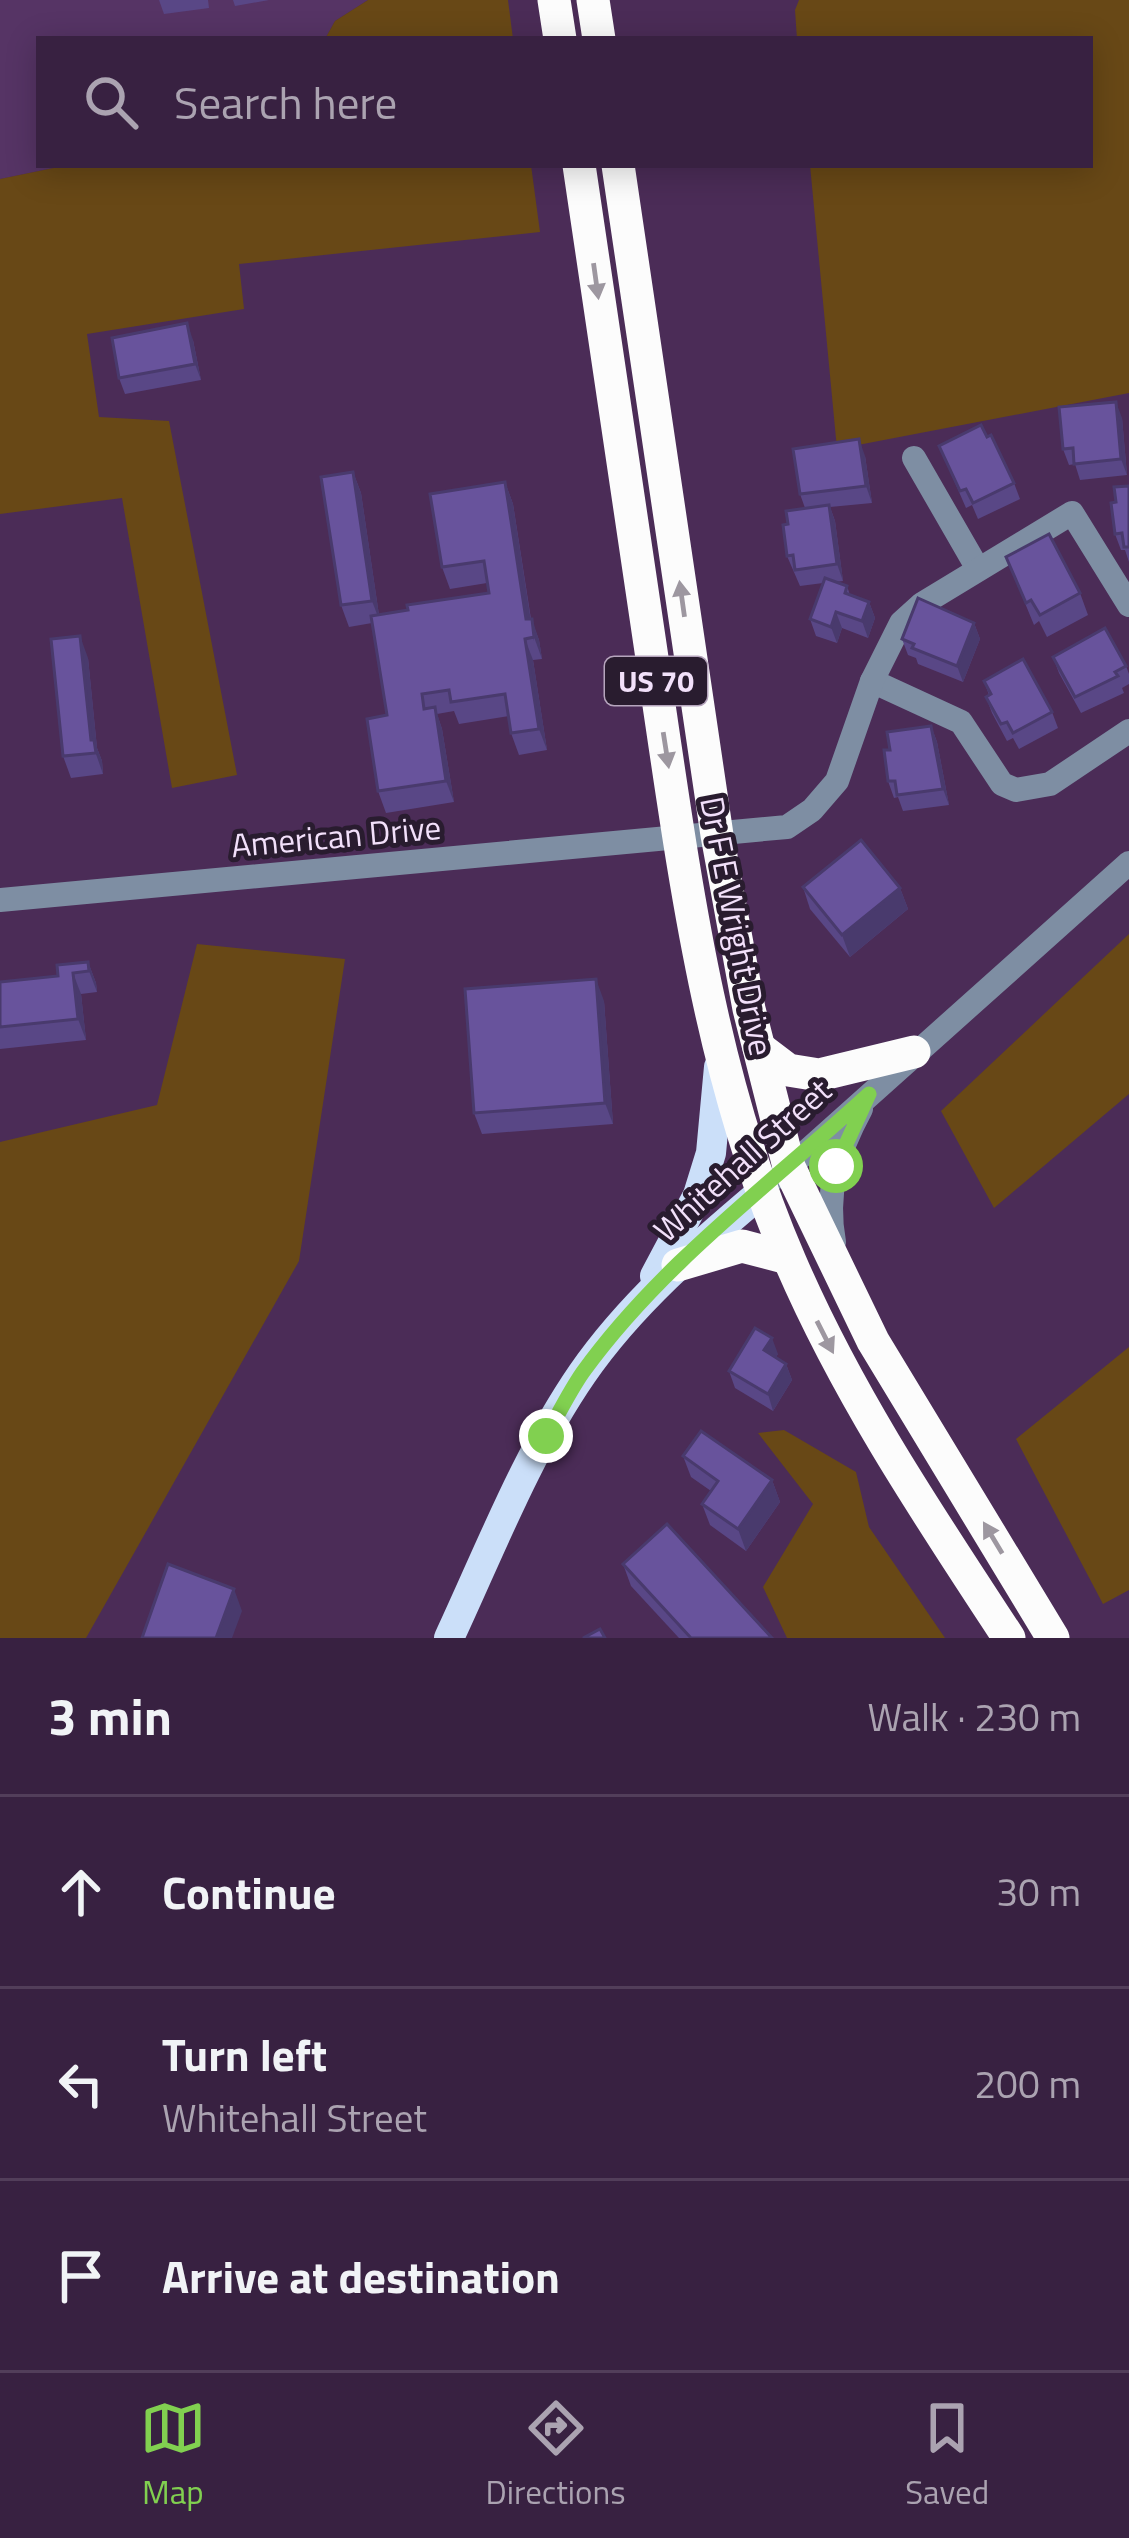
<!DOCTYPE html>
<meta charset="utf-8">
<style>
:root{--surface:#382141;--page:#432e4c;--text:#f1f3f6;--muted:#aba3b1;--line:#523e5a;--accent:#81d050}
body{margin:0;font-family:"Titillium Web",sans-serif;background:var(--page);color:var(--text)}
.stop{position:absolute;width:36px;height:36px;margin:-27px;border:9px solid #81d050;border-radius:50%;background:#fff}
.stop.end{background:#81d050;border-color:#fff;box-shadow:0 3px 12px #0008}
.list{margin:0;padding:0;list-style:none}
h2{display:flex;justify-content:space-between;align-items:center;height:156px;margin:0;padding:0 48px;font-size:51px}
h2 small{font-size:39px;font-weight:400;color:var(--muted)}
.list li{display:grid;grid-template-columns:78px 1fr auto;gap:36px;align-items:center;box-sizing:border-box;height:192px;padding:0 48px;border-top:3px solid var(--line)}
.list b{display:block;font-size:45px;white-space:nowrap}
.list p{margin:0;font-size:39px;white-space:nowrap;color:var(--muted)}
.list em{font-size:39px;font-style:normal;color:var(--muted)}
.icon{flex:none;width:66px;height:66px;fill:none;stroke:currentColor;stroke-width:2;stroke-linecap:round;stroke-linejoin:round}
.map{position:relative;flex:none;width:1129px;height:1638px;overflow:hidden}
.search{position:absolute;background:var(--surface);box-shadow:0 6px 30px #0003;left:36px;right:36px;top:36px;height:132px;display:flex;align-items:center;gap:30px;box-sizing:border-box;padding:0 42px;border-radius:0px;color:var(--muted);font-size:45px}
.sheet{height:732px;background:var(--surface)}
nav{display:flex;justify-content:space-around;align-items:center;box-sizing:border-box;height:168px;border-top:3px solid var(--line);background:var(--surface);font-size:33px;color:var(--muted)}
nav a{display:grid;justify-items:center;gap:6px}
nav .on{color:var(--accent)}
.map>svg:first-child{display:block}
.built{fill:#563465}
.green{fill:#684816}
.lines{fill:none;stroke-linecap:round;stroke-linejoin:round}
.minor{stroke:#7e8ea3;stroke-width:24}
.major{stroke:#cbdff9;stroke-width:30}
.highway{stroke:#fcfcfc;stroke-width:33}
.wall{fill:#594786}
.shaded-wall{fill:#493a6d}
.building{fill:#68539c;stroke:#493a6d;stroke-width:3}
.oneway{fill:#9d97a0}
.route{stroke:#81d050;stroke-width:15}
.labels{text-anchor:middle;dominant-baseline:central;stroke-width:10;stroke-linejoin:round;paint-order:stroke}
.shield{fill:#291c2f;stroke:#b6a5bd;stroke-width:3}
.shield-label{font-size:30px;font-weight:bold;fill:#f2e0fa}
.street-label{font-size:33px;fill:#f2e0fa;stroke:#291c2f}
</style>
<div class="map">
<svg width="1129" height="1638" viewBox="0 0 1129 1638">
<rect width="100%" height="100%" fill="#4b2c57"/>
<polygon class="built" points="0,0 368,0 335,21 325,39 39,39 39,165 68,165 0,179"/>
<g class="green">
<polygon points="368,0 508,0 513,39 325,39 335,21"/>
<polygon points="799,0 1129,0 1129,393 837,449 810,165 1090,165 1090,39 797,39 795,10"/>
<polygon points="68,165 531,165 540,232 239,264 244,309 87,334 99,417 169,421 237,775 172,788 122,498 0,514 0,179"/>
<polygon points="1129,934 1129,1094 994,1208 941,1111"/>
<polygon points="197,944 345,959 299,1261 86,1638 0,1638 0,1142 157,1105"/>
<polygon points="1129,1347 1129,1590 1103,1604 1016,1439"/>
<polygon points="784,1430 856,1472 869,1527 945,1638 787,1638 763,1587 813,1504 758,1433"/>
</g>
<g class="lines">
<g class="minor">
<polyline points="914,458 978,569"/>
<polyline points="872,681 961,722 1002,784 1016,790 1050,784 1129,731"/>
<polyline points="0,900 787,827 812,810 837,781 872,681 901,623 922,604 1072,513 1129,605"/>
<polyline points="778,1177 1129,863"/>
<path d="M 834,1242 C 825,1193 837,1153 861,1109"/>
</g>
<g class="major">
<polyline points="655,1276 698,1195 711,1153 719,1067"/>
<path d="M 449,1638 C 490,1550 527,1454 582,1374 C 631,1303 698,1246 763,1191"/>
</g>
<g class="highway">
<polyline points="554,0 560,39"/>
<polyline points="593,0 599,39"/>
<path d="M 579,165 C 605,345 632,525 659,705 C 687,895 713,1084 790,1261 C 848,1396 929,1516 1009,1638"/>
<polyline points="618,165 717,835 749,1009 789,1167 873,1341 1053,1638"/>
<polyline points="759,1048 788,1070 819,1075 914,1052"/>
<polyline points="678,1265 742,1246 788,1258"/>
</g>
</g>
<g class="wall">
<polygon points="159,0 208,0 209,8 164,14"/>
<polygon points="233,0 269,0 235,6"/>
<polygon points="193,340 201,380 125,394 119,378"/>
<polygon points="1122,418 1127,475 1080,480 1075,464 1069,465 1063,449"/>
<polygon points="939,446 1014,483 1020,499 978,519 972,505 966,508"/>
<polygon points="865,456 872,503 830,507 835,521 843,581 835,582 847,586 850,595 869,602 875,618 868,638 842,628 837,643 816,636 810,619 823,583 800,586 787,556 788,524 805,508 800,494"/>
<polygon points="353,472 361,493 379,615 489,593 487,583 450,589 442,567 505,482 513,504 531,619 539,640 542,659 533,660 547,750 519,755 511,733 509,716 459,724 454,711 437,714 442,729 454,802 386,813 378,791 387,715 372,623 349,627 341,605"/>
<polygon points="1129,486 1129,562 1125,550 1121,550 1115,534 1116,502"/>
<polygon points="1006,557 1080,593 1088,615 1047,637 1039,621 1034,625"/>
<polygon points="974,623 980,639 963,682 918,664 916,658 908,655 902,639"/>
<polygon points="1053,657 1126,666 1129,674 1129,684 1122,688 1124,693 1081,713 1059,673"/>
<polygon points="88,658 97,748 102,761 103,774 71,778 63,756"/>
<polygon points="984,681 1052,712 1058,728 1019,749 1013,738 1007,741 992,713 986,697 989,695"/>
<polygon points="931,726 937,742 949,805 903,811 898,797 894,798 888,781 890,750"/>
<polygon points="803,887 900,888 908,909 850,957 810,909"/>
<polygon points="88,962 96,983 97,992 81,994 86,1040 0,1049 0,982 58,976"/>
<polygon points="604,1001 613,1124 482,1134 474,1113"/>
<polygon points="778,1354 776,1357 786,1364 792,1380 773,1411 735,1388 729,1371"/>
<polygon points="683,1456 772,1480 780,1502 746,1551 710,1525 702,1504 711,1491 691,1477"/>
<polygon points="623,1564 772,1638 679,1638 631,1586"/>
</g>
<g class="shaded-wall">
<polygon points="187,323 193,340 201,380 195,364"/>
<polygon points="1116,402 1122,418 1127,475 1121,459"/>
<polygon points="859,439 865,456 872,503 866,486"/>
<polygon points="353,472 361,493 380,622 372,601"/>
<polygon points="505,482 513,504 534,641 526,619"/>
<polygon points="829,505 835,521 843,581 837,564"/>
<polygon points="869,602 875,618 868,638 862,621"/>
<polygon points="836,612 842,628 837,643 831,627"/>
<polygon points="532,619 539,640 542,659 534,637"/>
<polygon points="974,623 980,639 963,682 957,666"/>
<polygon points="80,636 88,658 97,748 102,761 103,774 91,740"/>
<polygon points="525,639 533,660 547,750 539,729"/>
<polygon points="435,707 442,729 454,802 446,781"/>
<polygon points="931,726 937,742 949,805 943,789"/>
<polygon points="900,888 908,909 850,957 842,935"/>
<polygon points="88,962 96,983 97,992 89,971"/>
<polygon points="73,973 81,994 86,1040 78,1019"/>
<polygon points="596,979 604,1001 613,1124 605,1103"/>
<polygon points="772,1338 778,1354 770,1367 764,1350"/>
<polygon points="786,1364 792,1380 773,1411 768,1394"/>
<polygon points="772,1480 780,1502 746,1551 738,1529"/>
<polygon points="234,1589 242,1611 232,1638 216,1638"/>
</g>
<g class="building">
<polygon points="187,323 195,364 119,378 112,338"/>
<polygon points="1116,402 1121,459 1074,464 1073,448 1063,449 1059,407"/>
<polygon points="981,425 987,437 991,435 1014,483 973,503 966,489 960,491 939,446"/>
<polygon points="859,439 866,486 800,494 793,449"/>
<polygon points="353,472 372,601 341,605 321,477"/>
<polygon points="505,482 526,619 532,619 534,637 525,639 539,729 511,733 505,694 451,702 449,690 422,694 424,709 435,707 446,781 378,791 367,719 387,715 371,616 408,610 407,605 489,593 484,561 442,567 430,494"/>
<polygon points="1129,486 1129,547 1124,547 1122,533 1115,534 1111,503 1116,502 1114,487"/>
<polygon points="829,505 837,564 795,570 793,555 787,556 783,525 788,524 786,511"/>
<polygon points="1049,534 1080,593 1040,615 1031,600 1026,603 1006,557"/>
<polygon points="825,578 847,586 845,593 869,602 862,621 836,612 831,627 810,619"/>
<polygon points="918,598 974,623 957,666 912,648 914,644 902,639"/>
<polygon points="1105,628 1126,666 1115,672 1118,676 1075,697 1053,657"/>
<polygon points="80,636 91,740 94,740 96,753 63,756 51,639"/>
<polygon points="1023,659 1052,712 1013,733 1007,722 1001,724 986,697 991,694 984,681"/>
<polygon points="931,726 943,789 897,795 895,781 888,781 884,750 890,750 887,732"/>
<polygon points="861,840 900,888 842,935 803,887"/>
<polygon points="88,962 89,971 73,973 78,1019 0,1027 0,982 58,976 57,965"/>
<polygon points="596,979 605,1103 474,1113 465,989"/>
<polygon points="755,1328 772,1338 764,1350 786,1364 768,1394 729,1371"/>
<polygon points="701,1431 772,1480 738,1529 702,1504 718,1481 683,1456"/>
<polygon points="667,1524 772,1638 691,1638 623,1564"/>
<polygon points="168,1564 234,1589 216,1638 142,1638"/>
<polygon points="600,1629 605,1638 583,1638"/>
</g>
<defs><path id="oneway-solid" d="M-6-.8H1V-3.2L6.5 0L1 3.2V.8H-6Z" transform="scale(3)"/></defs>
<g class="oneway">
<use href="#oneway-solid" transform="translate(596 281) rotate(82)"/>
<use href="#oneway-solid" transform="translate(682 599) rotate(-98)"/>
<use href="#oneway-solid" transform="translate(666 750) rotate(81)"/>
<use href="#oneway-solid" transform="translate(825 1337) rotate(63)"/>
<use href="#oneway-solid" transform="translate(993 1538) rotate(-121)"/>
</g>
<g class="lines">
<path class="route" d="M 546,1436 C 558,1415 569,1392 583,1372 C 661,1264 772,1183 869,1094 L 836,1166"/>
</g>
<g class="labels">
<rect class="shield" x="605" y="657" width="102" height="48" rx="9"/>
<g class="shield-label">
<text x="656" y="681">US 70</text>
</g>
<g class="street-label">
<text transform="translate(336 836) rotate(-5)">American Drive</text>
<text transform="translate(737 926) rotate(79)">Dr F E Wright Drive</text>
<text transform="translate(742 1160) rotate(-42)">Whitehall Street</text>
</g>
</g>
</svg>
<div class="stop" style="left:836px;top:1166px"></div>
<div class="stop end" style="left:546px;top:1436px"></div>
<div class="search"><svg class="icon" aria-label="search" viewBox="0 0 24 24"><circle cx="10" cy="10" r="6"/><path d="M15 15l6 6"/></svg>Search here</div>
</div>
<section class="sheet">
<h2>3 min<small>Walk · 230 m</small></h2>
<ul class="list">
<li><svg class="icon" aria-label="ahead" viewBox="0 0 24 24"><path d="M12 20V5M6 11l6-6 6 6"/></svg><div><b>Continue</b></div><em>30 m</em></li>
<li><svg class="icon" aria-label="left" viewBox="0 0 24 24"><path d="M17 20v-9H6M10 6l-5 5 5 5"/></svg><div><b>Turn left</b><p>Whitehall Street</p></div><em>200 m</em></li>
<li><svg class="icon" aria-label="arrive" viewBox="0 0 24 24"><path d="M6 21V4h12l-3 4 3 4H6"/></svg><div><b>Arrive at destination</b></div></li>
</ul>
</section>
<nav>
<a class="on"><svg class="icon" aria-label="map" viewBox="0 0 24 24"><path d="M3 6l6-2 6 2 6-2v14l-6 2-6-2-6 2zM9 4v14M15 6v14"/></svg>Map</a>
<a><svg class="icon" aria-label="directions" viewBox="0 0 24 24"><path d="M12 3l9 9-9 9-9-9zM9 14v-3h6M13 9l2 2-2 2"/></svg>Directions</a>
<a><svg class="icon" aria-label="saved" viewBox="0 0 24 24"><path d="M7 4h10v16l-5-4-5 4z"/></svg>Saved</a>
</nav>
